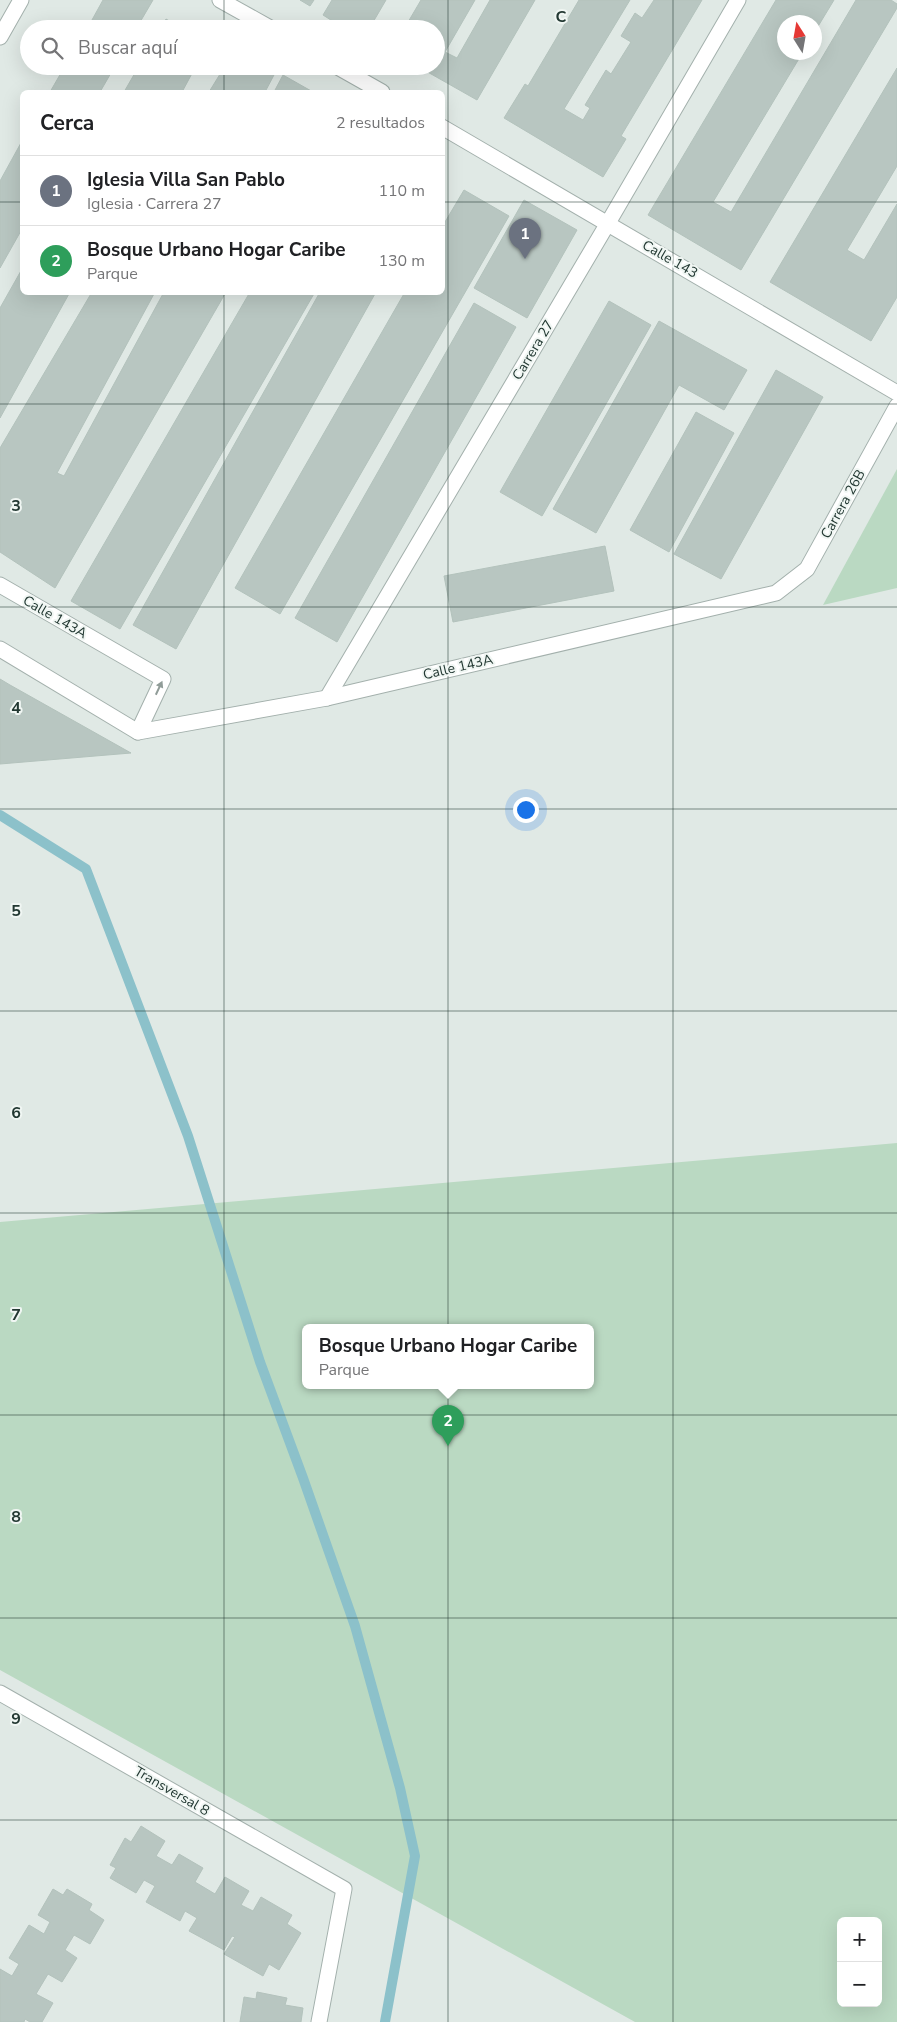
<!DOCTYPE html>
<html lang="es">
<meta charset="utf-8">
<style>
:root{--surface:#fff;--page:#f2f2f2;--text:#202124;--muted:#757577;--line:#e0e0e0;--accent:#2563eb}
body{margin:0;font-family:"Nunito Sans",sans-serif;background:var(--page);color:var(--text)}
.controls{position:absolute;right:15px;bottom:15px;display:grid;overflow:hidden;border-radius:8px;box-shadow:0 5px 20px #0002}
.controls button{width:45px;height:45px;display:grid;place-items:center;padding:0;border:0;border-bottom:1px solid var(--line);background:var(--surface);color:var(--text);font:25px sans-serif}
.compass{position:absolute;left:777px;top:15px;width:45px;height:45px;border-radius:50%;background:var(--surface);box-shadow:0 5px 20px #0002;rotate:349deg}
.you{position:absolute;left:525px;top:809px;width:18px;height:18px;margin:-12px;border:4px solid #fff;border-radius:50%;background:#1a73e8;box-shadow:0 0 0 8px #1a73e833}
.badge{display:grid;place-items:center;width:32px;height:32px;border-radius:50%;background:var(--accent);color:#fff;font-size:16px;font-weight:700}
.pin{position:absolute;translate:-50% -41px;filter:drop-shadow(0 1px 2px #0008)}
.pin::after{content:'';position:absolute;top:26px;width:18px;height:15px;background:inherit;clip-path:polygon(0 0,100% 0,50% 100%)}
.popup{position:absolute;left:302px;top:1324px;width:292px;height:65px;box-sizing:border-box;display:grid;place-content:center;border-radius:8px;background:var(--surface);filter:drop-shadow(0 1px 4px #0005);font-size:16px;white-space:nowrap;color:var(--muted)}
.popup b{font-size:19px;color:var(--text)}
.popup::after{content:'';position:absolute;left:50%;top:100%;margin-left:-10px;border:10px solid transparent;border-top-color:var(--surface)}
.list{margin:0;padding:0;list-style:none}
h2{display:flex;justify-content:space-between;align-items:center;height:65px;margin:0;padding:0 20px;font-size:21px}
h2 small{font-size:16px;font-weight:400;color:var(--muted)}
.list li{display:grid;grid-template-columns:32px 1fr auto;gap:15px;align-items:center;box-sizing:border-box;height:70px;padding:0 20px;border-top:1px solid var(--line)}
.list b{display:block;font-size:19px;white-space:nowrap}
.list p{margin:0;font-size:16px;white-space:nowrap;color:var(--muted)}
.list em{font-size:16px;font-style:normal;color:var(--muted)}
.icon{flex:none;width:28px;height:28px;fill:none;stroke:currentColor;stroke-width:2;stroke-linecap:round;stroke-linejoin:round}
.map{position:relative;flex:none;width:897px;height:2022px;overflow:hidden}
.search{position:absolute;background:var(--surface);box-shadow:0 5px 20px #0002;left:20px;top:20px;width:425px;height:55px;display:flex;align-items:center;gap:12px;box-sizing:border-box;padding:0 18px;border-radius:28px;color:var(--muted);font-size:19px}
.panel{position:absolute;background:var(--surface);box-shadow:0 5px 20px #0002;left:20px;top:90px;width:425px;height:205px;border-radius:8px}
.map>svg:first-child{display:block}
.green{fill:#bad9c2;fill-rule:evenodd}
.lines{fill:none;stroke-linecap:round;stroke-linejoin:round}
.stream{stroke:#8cc1ca;stroke-width:10}
.building{fill:#b8c6c1;stroke:#b3c2bc}
.minor-casing{stroke:#a3b0ac;stroke-width:17}
.minor{stroke:#fff;stroke-width:15}
.oneway{fill:#909c98}
.grid{fill:none;stroke:#223832;stroke-width:1;stroke-opacity:0.55}
.labels{text-anchor:middle;dominant-baseline:central;stroke-width:4;stroke-linejoin:round;paint-order:stroke}
.street-label{font-size:14px;fill:#223832;stroke:#f0f6f3}
.grid-label{font-size:16px;text-anchor:middle;font-weight:bold;fill:#223832;stroke:#f0f6f3;stroke-width:4;stroke-linejoin:round;paint-order:stroke}
</style>
<div class="map">
<svg width="897" height="2022" viewBox="0 0 897 2022">
<rect width="100%" height="100%" fill="#e0e9e5"/>
<g class="green">
<polygon points="897,469 897,588 823,605"/>
<path d="M 897,1143 L 897,2022 L 635,2022 L 0,1670 L 0,1222 ZM 306,1327 L 590,1327 L 590,1385 L 306,1385 ZM 841,1921 L 878,1921 L 878,2003 L 841,2003 Z"/>
</g>
<g class="lines">
<polyline class="stream" points="0,815 86,869 188,1136 260,1362 303,1478 355,1626 400,1788 415,1856 385,2022"/>
</g>
<g class="building">
<polygon points="103,0 153,0 136,29 87,29"/>
<polygon points="300,0 314,0 310,6"/>
<polygon points="332,0 386,0 369,29 345,29 323,15"/>
<polygon points="421,0 475,0 445,52 457,58 490,0 535,0 477,100 417,66 436,66 436,29 404,29"/>
<polygon points="579,0 630,0 564,109 583,120 590,108 585,105 606,70 611,74 631,42 621,36 635,13 642,18 654,0 702,0 621,136 626,139 603,177 504,118 525,84 528,86"/>
<polygon points="776,0 834,0 814,33 814,22 784,22 784,52 803,52 713,202 731,212 856,0 891,0 897,4 897,8 741,270 648,215"/>
<polygon points="166,19 183,29 161,29"/>
<polygon points="65,66 115,66 100,92 50,92"/>
<polygon points="139,66 196,66 182,92 124,92"/>
<polygon points="225,66 263,66 275,73 265,92 209,92"/>
<polygon points="897,68 897,166 847,250 864,260 897,204 897,297 871,341 770,282"/>
<polygon points="283,75 313,92 274,92"/>
<polygon points="22,141 22,229 0,268 0,181"/>
<polygon points="464,190 509,216 280,614 235,588 405,292 442,292 442,227"/>
<polygon points="524,200 577,230 527,318 474,288"/>
<polygon points="22,269 22,292 70,292 0,418 0,308"/>
<polygon points="92,292 155,292 57,473 64,476 164,292 226,292 55,588 0,552 0,448"/>
<polygon points="250,292 315,292 120,629 71,601"/>
<polygon points="320,292 376,292 176,649 133,625"/>
<polygon points="609,301 651,325 542,516 500,492"/>
<polygon points="474,303 516,327 337,642 295,618"/>
<polygon points="659,321 747,370 724,410 679,385 596,533 553,509"/>
<polygon points="776,370 823,397 721,579 674,554"/>
<polygon points="696,412 734,433 669,552 630,530"/>
<polygon points="605,546 614,591 453,622 444,576"/>
<polygon points="0,679 10,685 131,753 0,764"/>
<polygon points="141,1826 165,1841 156,1856 172,1865 179,1854 203,1868 195,1882 215,1894 225,1877 249,1891 241,1905 253,1911 261,1897 292,1915 287,1924 301,1933 279,1970 269,1964 263,1976 224,1954 235,1937 232,1936 224,1950 189,1931 197,1918 185,1911 180,1921 146,1902 155,1886 144,1880 136,1893 110,1878 116,1868 110,1865 125,1838 131,1842"/>
<polygon points="53,1889 63,1895 67,1889 92,1904 89,1910 104,1920 90,1944 74,1935 65,1950 77,1958 62,1982 48,1974 36,1994 53,2003 42,2022 30,2022 25,2019 24,2022 0,2022 0,1969 12,1976 19,1964 9,1958 29,1925 44,1934 50,1922 38,1915"/>
<polygon points="257,1992 287,1998 285,2005 303,2008 301,2022 240,2022 244,1997 256,1999"/>
</g>
<g class="lines">
<g class="minor-casing">
<g id="minor">
<polyline points="220,0 272,29"/>
<polyline points="0,37 21,0"/>
<polyline points="336,66 382,92"/>
<polyline points="442,127 897,393"/>
<polyline points="0,585 163,679 138,732"/>
<polyline points="0,649 138,732 327,698 776,593 807,569 897,406"/>
<polyline points="327,698 608,223 738,0"/>
<polyline points="0,1693 344,1889 319,2022"/>
</g>
</g>
<use href="#minor" class="minor"/>
</g>
<defs><path id="oneway-solid" d="M-6-.8H1V-3.2L6.5 0L1 3.2V.8H-6Z" transform="scale(1.25)"/></defs>
<use class="oneway" href="#oneway-solid" transform="translate(159 688) rotate(-65)"/>
<path class="grid" d="M 224,0 L 224,29M 448,0 L 448,2022M 673,0 L 673,2022M 224,66 L 224,92M 0,202 L 22,202M 442,202 L 897,202M 224,292 L 224,2022M 0,404 L 897,404M 0,607 L 897,607M 0,809 L 897,809M 0,1011 L 897,1011M 0,1213 L 897,1213M 0,1415 L 897,1415M 0,1618 L 897,1618M 0,1820 L 897,1820"/>
<g class="labels">
<g class="street-label">
<text transform="translate(670 259) rotate(30)">Calle 143</text>
<text transform="translate(533 350) rotate(-59)">Carrera 27</text>
<text transform="translate(843 504) rotate(-61)">Carrera 26B</text>
<text transform="translate(55 617) rotate(30)">Calle 143A</text>
<text transform="translate(458 667) rotate(-13)">Calle 143A</text>
<text transform="translate(172 1791) rotate(30)">Transversal 8</text>
</g>
</g>
<g class="grid-label">
<text x="561" y="22">C</text>
<text x="16" y="511">3</text>
<text x="16" y="713">4</text>
<text x="16" y="916">5</text>
<text x="16" y="1118">6</text>
<text x="16" y="1320">7</text>
<text x="16" y="1522">8</text>
<text x="16" y="1724">9</text>
</g>
</svg>
<div class="controls">
<button>+</button>
<button>−</button>
</div>
<svg class="compass" viewBox="-18 -18 36 36"><path d="M0-13l5 13h-10z" fill="#e53935"/><path d="M0 13l5-13h-10z" fill="#757577"/></svg>
<div class="you"></div>
<div class="pin badge" style="left:525px;top:259px;background:#6b7280">1</div>
<div class="pin badge" style="left:448px;top:1446px;background:#2e9e5b">2</div>
<div class="popup"><b>Bosque Urbano Hogar Caribe</b>Parque</div>
<div class="search"><svg class="icon" aria-label="search" viewBox="0 0 24 24"><circle cx="10" cy="10" r="6"/><path d="M15 15l6 6"/></svg>Buscar aquí</div>
<section class="panel">
<h2>Cerca<small>2 resultados</small></h2>
<ul class="list">
<li><span class="badge" style="background:#6b7280">1</span><div><b>Iglesia Villa San Pablo</b><p>Iglesia · Carrera 27</p></div><em>110 m</em></li>
<li><span class="badge" style="background:#2e9e5b">2</span><div><b>Bosque Urbano Hogar Caribe</b><p>Parque</p></div><em>130 m</em></li>
</ul>
</section>
</div>
